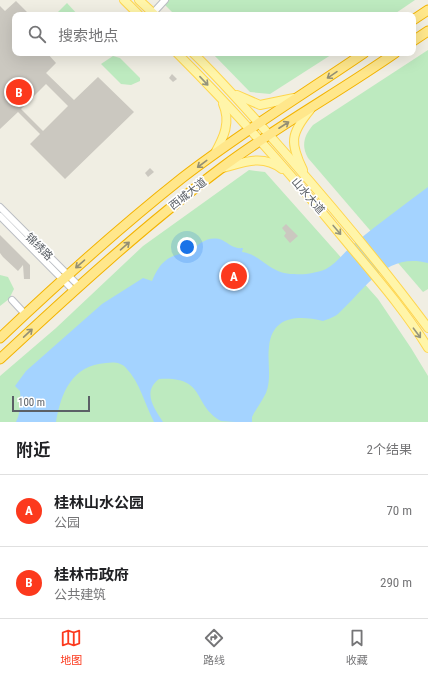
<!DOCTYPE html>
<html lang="zh">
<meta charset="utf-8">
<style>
:root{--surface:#fff;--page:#f2f2f2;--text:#202124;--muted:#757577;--line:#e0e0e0;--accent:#fc391d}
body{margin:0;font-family:"Roboto Condensed","Noto Sans SC",sans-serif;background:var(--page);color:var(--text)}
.scale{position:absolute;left:12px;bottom:10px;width:78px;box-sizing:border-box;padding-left:4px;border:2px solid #5b6066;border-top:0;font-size:11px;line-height:14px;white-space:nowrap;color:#5b6066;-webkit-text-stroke:3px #fff;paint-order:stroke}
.you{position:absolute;left:187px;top:247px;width:14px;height:14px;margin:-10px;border:3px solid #fff;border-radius:50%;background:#1a73e8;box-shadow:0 0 0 6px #1a73e833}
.badge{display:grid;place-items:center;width:26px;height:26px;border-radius:50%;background:var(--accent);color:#fff;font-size:13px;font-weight:700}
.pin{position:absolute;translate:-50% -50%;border:2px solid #fff;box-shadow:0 1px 4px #0006}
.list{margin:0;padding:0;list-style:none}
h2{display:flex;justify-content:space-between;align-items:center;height:52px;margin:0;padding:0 16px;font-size:17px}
h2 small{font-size:13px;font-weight:400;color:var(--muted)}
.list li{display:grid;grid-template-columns:26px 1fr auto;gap:12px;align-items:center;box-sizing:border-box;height:72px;padding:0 16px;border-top:1px solid var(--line)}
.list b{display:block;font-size:15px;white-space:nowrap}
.list p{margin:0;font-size:13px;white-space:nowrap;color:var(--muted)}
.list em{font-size:13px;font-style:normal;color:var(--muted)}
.icon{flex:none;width:22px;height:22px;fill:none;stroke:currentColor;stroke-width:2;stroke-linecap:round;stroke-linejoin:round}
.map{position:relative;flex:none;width:428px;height:422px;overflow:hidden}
.search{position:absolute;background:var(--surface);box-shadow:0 4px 16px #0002;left:12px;right:12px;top:12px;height:44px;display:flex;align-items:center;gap:10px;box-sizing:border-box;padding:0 14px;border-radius:8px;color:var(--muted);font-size:15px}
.sheet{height:196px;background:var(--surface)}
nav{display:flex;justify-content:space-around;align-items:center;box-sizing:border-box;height:56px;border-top:1px solid var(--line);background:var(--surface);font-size:11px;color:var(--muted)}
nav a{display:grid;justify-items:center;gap:2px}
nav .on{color:var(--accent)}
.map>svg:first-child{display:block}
.green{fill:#bdeabf}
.water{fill:#a4d3ff}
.building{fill:#cbc8c0;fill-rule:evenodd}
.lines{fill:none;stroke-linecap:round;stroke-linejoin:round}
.minor-casing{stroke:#bbbec4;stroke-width:8}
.major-casing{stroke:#ffd64d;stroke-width:10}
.highway-casing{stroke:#f3b300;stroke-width:11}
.minor{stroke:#fff;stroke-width:6}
.major{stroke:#fff5a9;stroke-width:8}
.highway{stroke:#ffe78b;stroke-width:9}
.oneway{stroke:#948f73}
.oneway2{stroke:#94947d}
.labels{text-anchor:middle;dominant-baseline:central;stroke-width:3.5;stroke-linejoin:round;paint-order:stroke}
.street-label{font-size:11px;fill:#5b6066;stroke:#fff}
</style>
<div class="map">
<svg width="428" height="422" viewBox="0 0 428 422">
<rect width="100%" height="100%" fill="#f0eee3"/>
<g class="green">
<polygon points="160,0 415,0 393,15 175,15"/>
<polygon points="67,3 78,15 55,15"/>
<path d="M 428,50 L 428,289 L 423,292 L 308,158 C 301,145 304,136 313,125 Z"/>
<polygon points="212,53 334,53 270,94 250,92"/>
<polygon points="113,56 120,58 140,78 140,81 131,85 121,84 101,64"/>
<polygon points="249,170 265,172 378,299 411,348 428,376 428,422 0,422 0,376 56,328 143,246"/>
<polygon points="0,275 8,277 14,289 9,299 0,306"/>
</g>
<path class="water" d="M 428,187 L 428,263 C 386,252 366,288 339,313 C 335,317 328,319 323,321 C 299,315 272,315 269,347 C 267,362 272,377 266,393 C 262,401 256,409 252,417 L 252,422 C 243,422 228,422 221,421 C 192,405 207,376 159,379 C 142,392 154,408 163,422 L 154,422 C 145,405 140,382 126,368 C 121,362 113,362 106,363 C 72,365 61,393 56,422 L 16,422 C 21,412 21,401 20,391 L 15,386 L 26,371 L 102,304 L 143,278 L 152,281 C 161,260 169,255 191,252 C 198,243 210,235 222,240 C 230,244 233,249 243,248 L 242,252 C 261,254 269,274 294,274 C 304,275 317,273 326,269 C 337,263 346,250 356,242 C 379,223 404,205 428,187 Z"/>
<g class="building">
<path d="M 16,1 L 30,15 L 15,15 L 15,53 L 47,53 L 56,63 L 46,73 L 74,100 L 98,77 L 134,112 L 65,179 L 30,144 L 40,134 L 18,112 L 0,129 L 0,6 L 5,11 ZM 46,84 L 68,106 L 43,131 L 21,109 Z"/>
<polygon points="172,74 177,79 173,82 169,78"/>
<polygon points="150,168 154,172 148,177 145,173"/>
<polygon points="286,224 298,236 290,243 284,236 286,233 282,228"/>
<polygon points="0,235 30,265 30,279 24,279 23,265 18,271 3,257 0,253"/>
</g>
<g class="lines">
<g class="minor-casing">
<g id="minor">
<polyline points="153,13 165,0"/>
<polyline points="0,207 79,286"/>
<polyline points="0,216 73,290"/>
<polyline points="12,300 25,314"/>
</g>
</g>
<g class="major-casing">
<g id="major">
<polyline points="124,0 139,15"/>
<polyline points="139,0 155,15"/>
<path d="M 177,53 C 236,112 292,175 345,240 C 374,275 405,310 428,348"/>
<path d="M 193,53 C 226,85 256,120 286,154 C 335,210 383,267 428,328"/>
<polyline points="237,95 260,105 294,98"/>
<path d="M 215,153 C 224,137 231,122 223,104"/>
<path d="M 223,168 C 244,162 263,154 282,169"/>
<path d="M 303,170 C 290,143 290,134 310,110"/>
</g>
</g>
<g class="highway-casing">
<g id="highway">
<polyline points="413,20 428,10"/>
<polyline points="413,41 428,31"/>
<path d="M 0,338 C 59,282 119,228 182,178 C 240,133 304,94 364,53"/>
<path d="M 0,359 C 72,292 145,225 224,166 C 279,125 339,92 395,53"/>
</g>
</g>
<use href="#minor" class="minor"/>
<use href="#major" class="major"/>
<use href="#highway" class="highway"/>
</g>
<defs><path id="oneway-shaft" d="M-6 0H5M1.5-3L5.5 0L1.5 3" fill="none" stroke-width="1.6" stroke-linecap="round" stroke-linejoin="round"/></defs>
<g class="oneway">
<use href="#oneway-shaft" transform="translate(332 75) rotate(146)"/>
<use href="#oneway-shaft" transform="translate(284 125) rotate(-33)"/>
<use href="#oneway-shaft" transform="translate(202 164) rotate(143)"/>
<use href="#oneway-shaft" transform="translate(125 246) rotate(-41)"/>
<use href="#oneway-shaft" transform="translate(80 264) rotate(139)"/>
<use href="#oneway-shaft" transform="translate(28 333) rotate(-43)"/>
</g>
<g class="oneway2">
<use href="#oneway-shaft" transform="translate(204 81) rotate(47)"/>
<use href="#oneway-shaft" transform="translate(337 230) rotate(50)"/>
<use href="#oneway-shaft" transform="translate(417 333) rotate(53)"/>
</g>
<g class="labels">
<g class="street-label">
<text transform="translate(188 194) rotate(-38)">西城大道</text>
<text transform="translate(308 196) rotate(49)">山水大道</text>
<text transform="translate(39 247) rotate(45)">锦绣路</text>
</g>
</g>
</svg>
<div class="scale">100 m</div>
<div class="you"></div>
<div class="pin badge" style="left:234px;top:276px">A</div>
<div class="pin badge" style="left:19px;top:92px">B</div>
<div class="search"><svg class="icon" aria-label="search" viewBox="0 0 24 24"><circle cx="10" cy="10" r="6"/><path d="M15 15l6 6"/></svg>搜索地点</div>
</div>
<section class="sheet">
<h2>附近<small>2个结果</small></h2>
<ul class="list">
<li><span class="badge">A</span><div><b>桂林山水公园</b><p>公园</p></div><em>70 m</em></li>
<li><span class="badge">B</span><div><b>桂林市政府</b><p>公共建筑</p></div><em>290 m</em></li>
</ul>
</section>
<nav>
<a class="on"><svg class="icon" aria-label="map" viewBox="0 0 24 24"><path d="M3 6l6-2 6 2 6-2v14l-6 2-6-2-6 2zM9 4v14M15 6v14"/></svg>地图</a>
<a><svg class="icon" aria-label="directions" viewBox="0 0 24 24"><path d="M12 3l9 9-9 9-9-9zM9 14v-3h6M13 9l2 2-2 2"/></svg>路线</a>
<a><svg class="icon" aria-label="saved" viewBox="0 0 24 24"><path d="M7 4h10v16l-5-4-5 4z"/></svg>收藏</a>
</nav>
